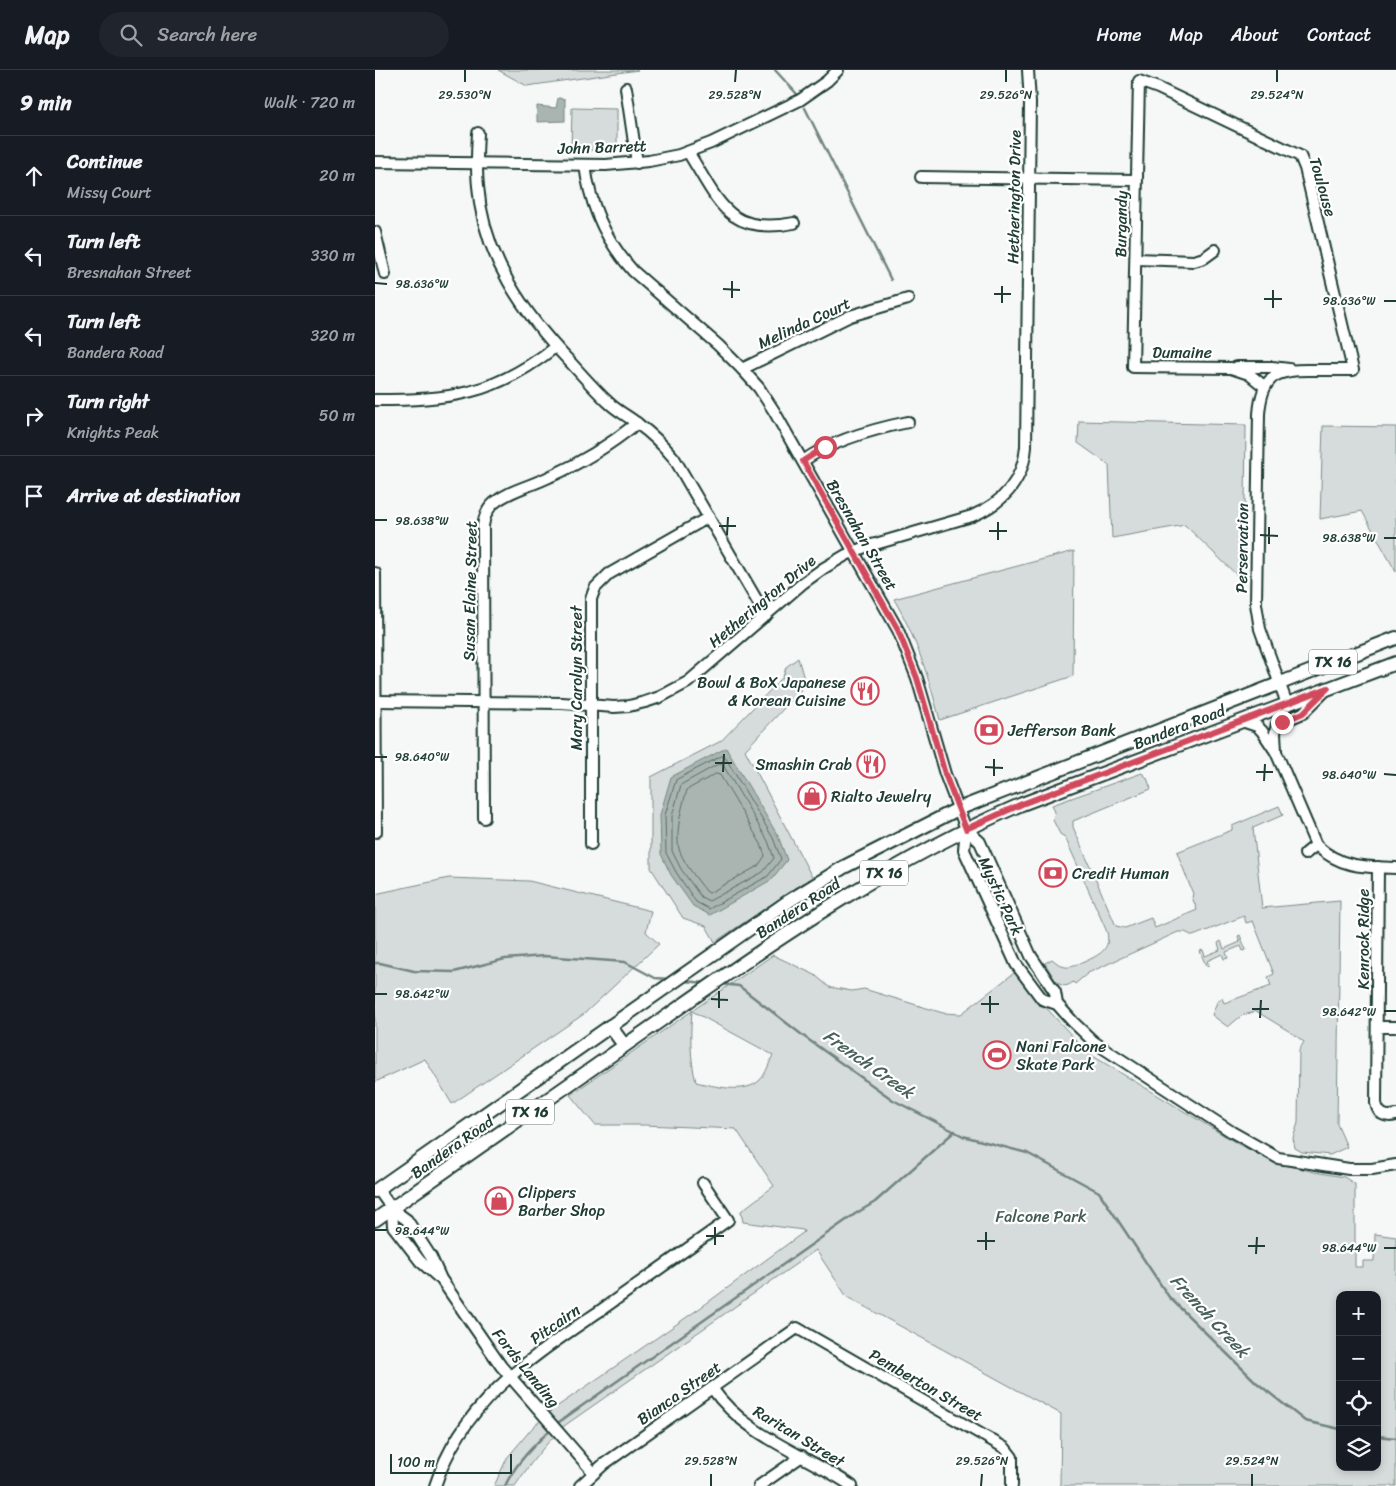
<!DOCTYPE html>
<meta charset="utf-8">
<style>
:root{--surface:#171b24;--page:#20242c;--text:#f1f3f6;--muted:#9ea1a6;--line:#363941}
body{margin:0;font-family:Sriracha,sans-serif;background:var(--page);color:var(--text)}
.controls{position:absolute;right:15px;bottom:15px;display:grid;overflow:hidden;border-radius:10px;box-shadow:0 2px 8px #0003}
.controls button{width:45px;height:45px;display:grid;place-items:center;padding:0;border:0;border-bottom:1px solid var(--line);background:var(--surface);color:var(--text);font:25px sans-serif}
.scale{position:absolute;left:15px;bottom:12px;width:122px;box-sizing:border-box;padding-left:5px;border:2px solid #1f3d34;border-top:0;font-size:14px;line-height:18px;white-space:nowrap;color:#1f3d34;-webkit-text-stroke:4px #fff;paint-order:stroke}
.stop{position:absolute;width:15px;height:15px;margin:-11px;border:4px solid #d1495b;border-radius:50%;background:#fff}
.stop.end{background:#d1495b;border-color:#fff;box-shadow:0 1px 5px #0008}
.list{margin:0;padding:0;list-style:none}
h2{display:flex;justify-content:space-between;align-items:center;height:65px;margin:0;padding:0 20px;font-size:21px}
h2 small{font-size:16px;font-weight:400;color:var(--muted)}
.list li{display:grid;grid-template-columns:32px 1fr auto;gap:15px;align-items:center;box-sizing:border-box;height:80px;padding:0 20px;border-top:1px solid var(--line)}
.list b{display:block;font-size:19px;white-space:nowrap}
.list p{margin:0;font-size:16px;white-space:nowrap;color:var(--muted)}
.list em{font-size:16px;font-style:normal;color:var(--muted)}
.icon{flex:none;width:28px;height:28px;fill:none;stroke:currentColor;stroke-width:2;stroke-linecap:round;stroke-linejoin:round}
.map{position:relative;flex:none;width:1021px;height:1416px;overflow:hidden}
header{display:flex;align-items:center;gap:30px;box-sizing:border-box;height:70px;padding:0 25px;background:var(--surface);border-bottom:1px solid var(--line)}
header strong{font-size:24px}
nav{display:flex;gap:28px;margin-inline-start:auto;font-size:18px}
.search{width:350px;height:45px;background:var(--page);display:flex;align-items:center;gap:12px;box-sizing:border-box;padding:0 18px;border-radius:28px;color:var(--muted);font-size:19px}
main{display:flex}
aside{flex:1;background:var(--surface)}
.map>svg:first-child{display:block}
.green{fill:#d6dcdb;stroke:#7a8c88;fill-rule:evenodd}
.water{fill:#aab5b1;stroke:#72857f}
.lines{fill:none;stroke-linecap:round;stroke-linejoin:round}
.shore{stroke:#576d66;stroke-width:1}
.stream{stroke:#72857f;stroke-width:2.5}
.minor-casing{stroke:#1f3d34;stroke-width:14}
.major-casing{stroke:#1f3d34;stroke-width:16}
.minor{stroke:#fff;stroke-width:10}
.major{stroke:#fff;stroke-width:12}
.route{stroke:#d1495b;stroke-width:6}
.ticks{fill:none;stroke:#1f3d34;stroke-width:2}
.labels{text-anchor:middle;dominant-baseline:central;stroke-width:4.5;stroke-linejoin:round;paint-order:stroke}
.shield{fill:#fff;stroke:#627771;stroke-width:1}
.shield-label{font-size:15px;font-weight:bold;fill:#1f3d34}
.street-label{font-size:16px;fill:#1f3d34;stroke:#fff}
.poi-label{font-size:16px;fill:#1f3d34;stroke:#fff;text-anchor:start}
.park-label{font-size:16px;fill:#445d55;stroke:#fff}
.water-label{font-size:18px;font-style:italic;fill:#49615a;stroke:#fff}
.ticks-label{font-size:12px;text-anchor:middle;fill:#1f3d34;stroke:#fff;stroke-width:4.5;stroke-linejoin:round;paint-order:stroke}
</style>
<header>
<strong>Map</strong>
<div class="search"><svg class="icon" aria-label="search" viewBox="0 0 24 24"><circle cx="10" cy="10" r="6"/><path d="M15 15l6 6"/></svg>Search here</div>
<nav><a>Home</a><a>Map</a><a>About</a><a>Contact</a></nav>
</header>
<main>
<aside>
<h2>9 min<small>Walk · 720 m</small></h2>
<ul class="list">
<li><svg class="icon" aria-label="ahead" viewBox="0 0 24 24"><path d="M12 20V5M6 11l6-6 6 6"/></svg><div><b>Continue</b><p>Missy Court</p></div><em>20 m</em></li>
<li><svg class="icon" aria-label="left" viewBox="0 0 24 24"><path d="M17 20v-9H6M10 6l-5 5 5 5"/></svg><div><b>Turn left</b><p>Bresnahan Street</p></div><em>330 m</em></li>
<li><svg class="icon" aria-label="left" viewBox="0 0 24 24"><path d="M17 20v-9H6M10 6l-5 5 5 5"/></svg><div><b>Turn left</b><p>Bandera Road</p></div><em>320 m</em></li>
<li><svg class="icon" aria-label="right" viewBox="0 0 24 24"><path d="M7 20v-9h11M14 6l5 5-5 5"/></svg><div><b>Turn right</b><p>Knights Peak</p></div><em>50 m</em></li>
<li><svg class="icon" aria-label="arrive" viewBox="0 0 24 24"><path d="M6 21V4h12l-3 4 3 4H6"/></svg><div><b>Arrive at destination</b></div></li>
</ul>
</aside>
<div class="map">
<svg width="1021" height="1416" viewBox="0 0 1021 1416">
<rect width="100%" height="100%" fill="#f6f7f7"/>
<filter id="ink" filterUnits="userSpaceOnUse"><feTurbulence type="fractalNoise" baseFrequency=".02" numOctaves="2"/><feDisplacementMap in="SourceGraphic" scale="10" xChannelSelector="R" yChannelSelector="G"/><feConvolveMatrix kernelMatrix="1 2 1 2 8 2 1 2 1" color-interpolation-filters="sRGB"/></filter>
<g filter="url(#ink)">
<g class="green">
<polygon points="123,0 263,0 152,16"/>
<polygon points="197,38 242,39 242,80 196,80"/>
<polygon points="704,351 871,355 869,512 810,455 737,468 734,395 703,373"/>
<polygon points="948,356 1021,357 1021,502 987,441 945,449"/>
<path d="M 699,481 L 698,606 L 565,650 C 553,606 542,569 519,529 Z"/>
<polygon points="423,588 429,609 425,621 370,680 437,807 340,872 331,856 308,848 276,798 276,707 346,671 408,607 411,597"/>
<path d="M 767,703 L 772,708 L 776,719 L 698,751 L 698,757 L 741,856 L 750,858 L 776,848 L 780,858 L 822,840 L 817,827 L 818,824 L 802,782 L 857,760 L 857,756 L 904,736 L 908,745 L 878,758 L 887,838 L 965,831 L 962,1054 L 972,1077 L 955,1085 L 927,1082 L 920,1078 L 918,1068 L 923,1053 L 924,980 L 929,972 L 920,965 L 881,941 L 866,946 L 853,957 L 837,945 L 842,932 L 847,928 L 849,933 L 896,916 L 893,907 L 899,904 L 878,851 L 871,853 L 869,846 L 818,866 L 810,862 L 803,862 L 713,903 L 700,914 L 698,912 C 684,924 677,904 670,893 L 677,889 C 681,892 685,896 690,897 C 697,898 703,894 709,892 C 724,885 736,880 732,862 L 690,767 L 685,764 L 678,750 L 680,742 L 677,735 Z"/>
<polygon points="74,808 154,811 276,841 271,862 284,874 209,944 77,1034 50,989 0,1012 0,824"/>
<polygon points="865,865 871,880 868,881 866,876 851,882 853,888 849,889 847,884 832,891 834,895 831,896 825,881 828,880 830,886 845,880 843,873 846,871 849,879 865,872 863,866"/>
<path d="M 398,885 L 440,905 L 454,917 L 477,921 L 489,919 L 568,943 L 586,944 L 639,903 L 713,983 L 863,1074 L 883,1084 L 916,1096 L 939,1102 L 969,1107 L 980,1114 L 980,1197 L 988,1197 L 988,1191 L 999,1191 L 1000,1164 L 1021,1167 L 1021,1416 L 685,1416 L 686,1344 L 472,1227 L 441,1180 L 189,1356 C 170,1374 155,1394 140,1416 L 119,1416 L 132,1388 L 158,1357 L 177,1340 L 325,1238 L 429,1162 L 428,1160 L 368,1152 L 366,1141 L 399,1116 L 361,1059 L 270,1055 L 220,1055 L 195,1025 ZM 317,941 L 398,985 C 394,993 391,1004 385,1010 C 370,1025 339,1016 321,1012 C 315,989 315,965 317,941 ZM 965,1225 L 1002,1225 L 1002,1397 L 965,1397 Z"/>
</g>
<g class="water">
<polygon points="183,28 190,29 190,51 162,52 162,36 181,38"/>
<polygon points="351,678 403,766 412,790 396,810 335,845 318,836 296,805 286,784 285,745 296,707"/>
</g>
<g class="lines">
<g class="shore">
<polygon points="347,686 350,687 398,768 406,789 393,806 334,839 321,832 301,802 291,783 290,745 301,710"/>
<polygon points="344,694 348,695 393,771 399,788 388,802 334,831 326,827 306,799 297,781 297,746 306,715"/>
<path d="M 341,704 L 345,705 L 386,774 L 390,786 L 383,796 L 334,823 L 331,821 C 322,809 311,796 305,782 C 299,766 307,736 312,720 Z"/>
</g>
<g class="stream">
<polyline points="400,0 421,23"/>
<polyline points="430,38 516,210"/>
<polyline points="0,893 5,893 39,901 79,902 130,889 169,886 250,892 280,908 294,909"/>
<polyline points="309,911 331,913"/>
<polyline points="346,914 364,916 431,968 518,1030 588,1066 652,1083 724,1122 794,1227 882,1313 930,1351 965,1359"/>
<polyline points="184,1352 480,1144 500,1132 580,1061"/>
<polyline points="1002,1366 1021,1368"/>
<path d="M 130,1416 C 139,1396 157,1377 173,1362"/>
</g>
<g class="minor-casing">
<g id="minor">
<polyline points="251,18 262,93"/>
<path d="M 103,63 C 102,81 101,98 103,116 C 108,186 149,244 196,293 C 208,306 220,320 233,332 C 242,341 253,346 263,354 C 277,364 288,375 299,388 L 391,546"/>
<path d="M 313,82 C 344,131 352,166 419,153"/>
<polyline points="0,92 231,95 274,91 304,85 336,73 425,30 452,11 463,0"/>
<path d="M 210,95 C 215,136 230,170 258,201 L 343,275 L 367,299 L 384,318 L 399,341 L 523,560 L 542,608 L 570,704 L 591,759"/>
<polyline points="546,107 761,110"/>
<polyline points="0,162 10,204"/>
<polyline points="761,189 819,191 829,188 840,180"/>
<polyline points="862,297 897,297 914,299"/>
<polyline points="367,299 475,246 533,229"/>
<path d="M 890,317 L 874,304 L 856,298 L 758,297 L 764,11 L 783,18 L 925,86 L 930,98 L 978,300 C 965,300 952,300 939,300 C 902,299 887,304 884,344 L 881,534 L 885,559 L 912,634"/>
<path d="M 0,330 C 74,330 120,325 180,277"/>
<path d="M 428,391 C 456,371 499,359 533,352"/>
<polyline points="0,503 1,762"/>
<path d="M 0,631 L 187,633 L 239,637 L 254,636 L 270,632 L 285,627 L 313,612 L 428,513 L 449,498 L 471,485 L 490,477 L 597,446 C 628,433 648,411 651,377 L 655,33 L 653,0"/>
<path d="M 867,651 L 882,656 L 887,661 L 901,682 L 941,775 C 965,798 990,797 1021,798"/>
<polyline points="901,681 900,663 902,654 928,643 951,620"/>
<path d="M 109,748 L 108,456 C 109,448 112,439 119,433 C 135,420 156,416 174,407 C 206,393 235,375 262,353"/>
<polyline points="216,774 216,529 220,518 234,504 334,447"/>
<polyline points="930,784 941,775"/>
<path d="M 1003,797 L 1001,1033 C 1003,1044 1010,1048 1021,1045"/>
<polyline points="682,934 680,922 656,886 605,772 591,759 589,780 641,894 667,929 682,934 698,952 719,972 857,1062 903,1088 974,1099 997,1099 1021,1095"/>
<polyline points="1002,957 1021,957"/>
<polyline points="3,1119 17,1139 32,1150 56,1187 66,1209 126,1296 218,1402"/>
<polyline points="17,1139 18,1156 45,1191 63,1207"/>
<path d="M 337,1318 C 371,1367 430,1384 477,1416"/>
<path d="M 60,1416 C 88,1330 156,1288 226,1240 C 268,1210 311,1180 353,1150 L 328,1113"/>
<polyline points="205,1416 229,1394 422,1258 630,1378 637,1387 637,1416"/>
<polyline points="384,1416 427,1386"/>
</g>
</g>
<g class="major-casing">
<g id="major">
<polyline points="235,956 249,975"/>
<polyline points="0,1121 414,831 469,797 583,739 1021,568"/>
<path d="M 0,1150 C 99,1082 196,1012 295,944 C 407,865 521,788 647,734 L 1021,593"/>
</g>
</g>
<use href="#minor" class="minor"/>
<use href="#major" class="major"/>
</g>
</g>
<g class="lines" filter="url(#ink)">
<polyline class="route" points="450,377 428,391 523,560 542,608 570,704 591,759 647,734 953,618 928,643 907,652"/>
</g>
<path class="ticks" d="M 90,12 L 90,0M 360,12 L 361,0M 631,12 L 631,0M 902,12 L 902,0M 0,213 L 12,214M 348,219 L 365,220M 619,224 L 636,224M 357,228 L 357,211M 889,229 L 907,229M 1009,231 L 1021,231M 627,233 L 627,216M 898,238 L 898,220M 0,450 L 12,450M 344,456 L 361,456M 614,461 L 632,461M 352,465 L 353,447M 885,465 L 903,466M 1009,468 L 1021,468M 623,470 L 623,452M 894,474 L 894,457M 0,687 L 12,687M 340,693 L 357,693M 610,697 L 628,698M 348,702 L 349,684M 881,702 L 898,702M 1009,704 L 1021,705M 619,706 L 619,689M 889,711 L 890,694M 0,924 L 12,924M 336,929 L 353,930M 606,934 L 624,934M 344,938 L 344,921M 877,939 L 894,939M 1009,941 L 1021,941M 615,943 L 615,926M 885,948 L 886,930M 0,1160 L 12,1160M 331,1166 L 349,1166M 602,1171 L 620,1171M 340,1175 L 340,1157M 873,1176 L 890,1176M 1009,1178 L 1021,1178M 611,1180 L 611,1162M 881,1184 L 882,1167M 336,1416 L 336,1404M 606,1416 L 607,1404M 877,1416 L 877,1404"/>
<defs>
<g id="restaurant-ring" transform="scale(1.4375)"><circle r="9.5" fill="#fff" stroke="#d1495b" stroke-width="1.5"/><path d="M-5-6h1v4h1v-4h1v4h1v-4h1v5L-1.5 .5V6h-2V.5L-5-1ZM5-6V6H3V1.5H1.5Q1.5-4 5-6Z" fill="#d1495b"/></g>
<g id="bank-ring" transform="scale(1.4375)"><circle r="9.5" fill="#fff" stroke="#d1495b" stroke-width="1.5"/><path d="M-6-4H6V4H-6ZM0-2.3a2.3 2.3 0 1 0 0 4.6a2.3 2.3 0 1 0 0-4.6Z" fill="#d1495b"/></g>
<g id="shop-ring" transform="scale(1.4375)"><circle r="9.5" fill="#fff" stroke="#d1495b" stroke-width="1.5"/><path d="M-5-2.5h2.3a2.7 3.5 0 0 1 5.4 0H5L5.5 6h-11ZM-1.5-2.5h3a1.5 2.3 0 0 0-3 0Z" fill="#d1495b"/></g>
<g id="stadium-ring" transform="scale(1.4375)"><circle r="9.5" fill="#fff" stroke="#d1495b" stroke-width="1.5"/><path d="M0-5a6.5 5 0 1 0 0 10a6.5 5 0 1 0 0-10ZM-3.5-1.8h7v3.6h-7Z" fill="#d1495b"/></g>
</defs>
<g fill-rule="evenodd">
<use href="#restaurant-ring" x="490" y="621"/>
<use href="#bank-ring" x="614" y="660"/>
<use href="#restaurant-ring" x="496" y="694"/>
<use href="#shop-ring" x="437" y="726"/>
<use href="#bank-ring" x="678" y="803"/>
<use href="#stadium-ring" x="622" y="985"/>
<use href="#shop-ring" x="124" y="1131"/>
</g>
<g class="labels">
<g class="shield">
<rect x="934" y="579.5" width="48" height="25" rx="4"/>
<rect x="485" y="790.5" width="48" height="25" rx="4"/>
<rect x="131" y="1029.5" width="48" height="25" rx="4"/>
</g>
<g class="shield-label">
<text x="958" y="592">TX 16</text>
<text x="509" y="803">TX 16</text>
<text x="155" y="1042">TX 16</text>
</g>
<g class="street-label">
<text transform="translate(227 77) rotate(-2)">John Barrett</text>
<text transform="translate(948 117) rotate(74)">Toulouse</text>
<text transform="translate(639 127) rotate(-89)">Hetherington Drive</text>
<text transform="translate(746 154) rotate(-89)">Burgandy</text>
<text transform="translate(429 253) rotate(-25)">Melinda Court</text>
<text x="807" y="282">Dumaine</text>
<text transform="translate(487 465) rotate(60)">Bresnahan Street</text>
<text transform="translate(867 478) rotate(-89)">Perservation</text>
<text transform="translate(95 521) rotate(-89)">Susan Elaine Street</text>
<text transform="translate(387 531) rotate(-40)">Hetherington Drive</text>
<text transform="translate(201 608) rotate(-90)">Mary Carolyn Street</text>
<text transform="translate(804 657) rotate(-21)">Bandera Road</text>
<text transform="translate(626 826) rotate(65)">Mystic Park</text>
<text transform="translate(423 838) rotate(-33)">Bandera Road</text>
<text transform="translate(988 869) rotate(-90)">Kenrock Ridge</text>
<text transform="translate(77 1077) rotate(-35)">Bandera Road</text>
<text transform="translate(180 1254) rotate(-35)">Pitcairn</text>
<text transform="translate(151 1298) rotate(51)">Fords Landing</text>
<text transform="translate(551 1315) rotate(30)">Pemberton Street</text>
<text transform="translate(304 1323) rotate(-35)">Bianca Street</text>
<text transform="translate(424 1366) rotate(31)">Raritan Street</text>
</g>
<g class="poi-label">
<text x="471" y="612" text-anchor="end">Bowl &amp; BoX Japanese<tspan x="471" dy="18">&amp; Korean Cuisine</tspan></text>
<text x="633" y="660">Jefferson Bank</text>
<text x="477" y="694" text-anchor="end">Smashin Crab</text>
<text x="456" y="726">Rialto Jewelry</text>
<text x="697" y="803">Credit Human</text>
<text x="641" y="976">Nani Falcone<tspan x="641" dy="18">Skate Park</tspan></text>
<text x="143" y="1122">Clippers<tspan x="143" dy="18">Barber Shop</tspan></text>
</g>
<g class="park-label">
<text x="666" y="1146">Falcone Park</text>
</g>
<g class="water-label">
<text transform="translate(494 994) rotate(35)">French Creek</text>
<text transform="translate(835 1246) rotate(47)">French Creek</text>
</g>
</g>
<g class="ticks-label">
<text x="90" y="29">29.530°N</text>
<text x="360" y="29">29.528°N</text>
<text x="631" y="29">29.526°N</text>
<text x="902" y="29">29.524°N</text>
<text x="47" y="218">98.636°W</text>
<text x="974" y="235">98.636°W</text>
<text x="47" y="455">98.638°W</text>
<text x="974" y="472">98.638°W</text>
<text x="47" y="691">98.640°W</text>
<text x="974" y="709">98.640°W</text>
<text x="47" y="928">98.642°W</text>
<text x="974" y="946">98.642°W</text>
<text x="47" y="1165">98.644°W</text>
<text x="974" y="1182">98.644°W</text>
<text x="336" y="1395">29.528°N</text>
<text x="607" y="1395">29.526°N</text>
<text x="877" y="1395">29.524°N</text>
</g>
</svg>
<div class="controls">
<button>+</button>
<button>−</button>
<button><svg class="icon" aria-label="locate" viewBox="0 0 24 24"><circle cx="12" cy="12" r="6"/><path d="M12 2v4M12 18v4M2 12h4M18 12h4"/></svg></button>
<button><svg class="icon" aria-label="layers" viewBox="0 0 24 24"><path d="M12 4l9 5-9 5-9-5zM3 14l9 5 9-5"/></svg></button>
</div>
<div class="scale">100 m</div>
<div class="stop" style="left:450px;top:377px"></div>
<div class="stop end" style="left:907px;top:652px"></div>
</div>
</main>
